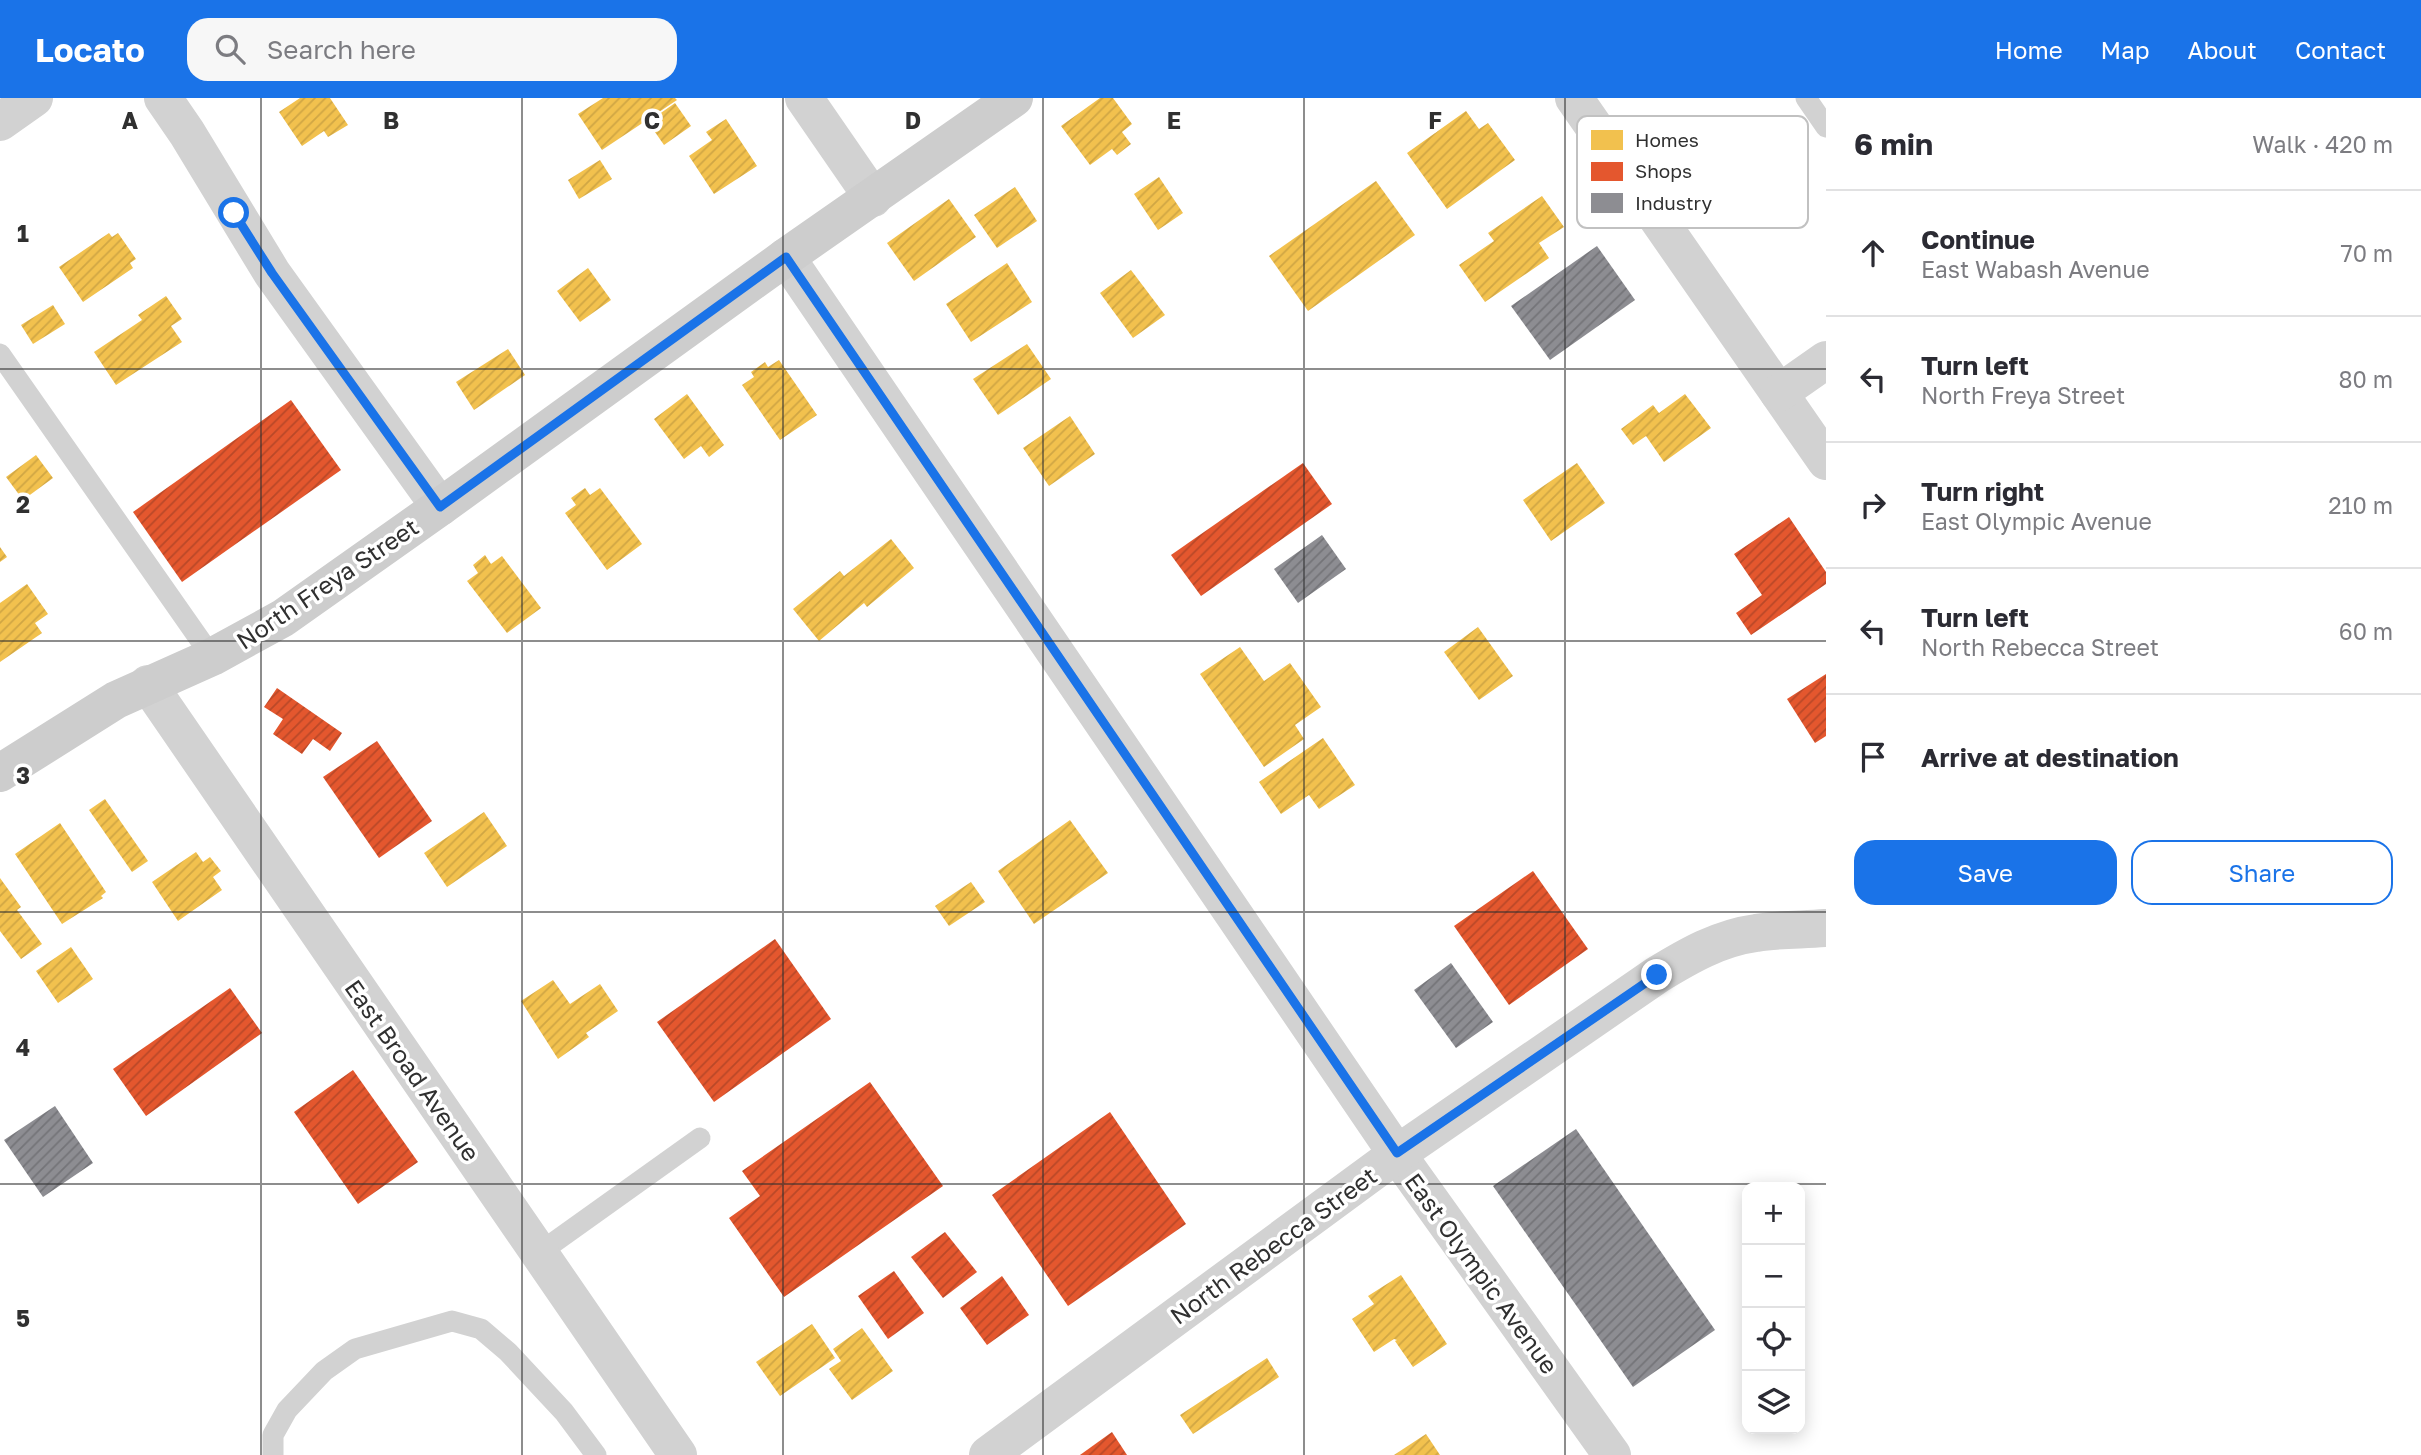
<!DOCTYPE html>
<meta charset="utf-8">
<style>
:root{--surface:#fff;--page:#f7f7f7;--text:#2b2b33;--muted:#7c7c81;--line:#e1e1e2;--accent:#1a73e8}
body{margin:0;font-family:"Golos Text",sans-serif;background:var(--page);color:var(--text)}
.controls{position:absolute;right:21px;bottom:21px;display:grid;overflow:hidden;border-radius:14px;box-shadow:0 4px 18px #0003}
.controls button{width:63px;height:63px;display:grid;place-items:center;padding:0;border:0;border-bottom:2px solid var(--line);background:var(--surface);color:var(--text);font:35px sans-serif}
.stop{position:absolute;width:21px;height:21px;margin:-16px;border:5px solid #1a73e8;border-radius:50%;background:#fff}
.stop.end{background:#1a73e8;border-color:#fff;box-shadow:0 2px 7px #0008}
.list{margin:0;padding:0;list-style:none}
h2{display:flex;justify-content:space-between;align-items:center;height:91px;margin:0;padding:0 28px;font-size:30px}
h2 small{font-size:23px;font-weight:400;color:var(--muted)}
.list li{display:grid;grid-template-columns:46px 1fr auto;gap:21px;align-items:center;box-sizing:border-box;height:126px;padding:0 28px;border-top:2px solid var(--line)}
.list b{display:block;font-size:26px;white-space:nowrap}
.list p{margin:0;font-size:23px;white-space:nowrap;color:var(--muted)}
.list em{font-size:23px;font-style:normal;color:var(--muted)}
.actions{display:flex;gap:14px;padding:21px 28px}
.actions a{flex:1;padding:16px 0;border:2px solid var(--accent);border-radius:21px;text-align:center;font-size:24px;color:var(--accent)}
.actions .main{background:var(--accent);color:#fff}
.icon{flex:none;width:38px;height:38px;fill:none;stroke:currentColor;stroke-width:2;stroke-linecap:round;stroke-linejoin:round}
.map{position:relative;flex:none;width:1826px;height:1357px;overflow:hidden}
header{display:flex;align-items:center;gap:42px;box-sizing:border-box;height:98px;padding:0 35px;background:var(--accent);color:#fff}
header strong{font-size:33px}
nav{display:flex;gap:38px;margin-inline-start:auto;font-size:24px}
.search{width:490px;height:63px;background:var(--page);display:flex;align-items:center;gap:18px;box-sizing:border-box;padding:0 24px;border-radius:21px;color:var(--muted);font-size:26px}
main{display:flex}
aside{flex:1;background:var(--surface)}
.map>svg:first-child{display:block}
.homes{fill:url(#homes-hatch)}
.shops{fill:url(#shops-hatch)}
.industry{fill:url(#industry-hatch)}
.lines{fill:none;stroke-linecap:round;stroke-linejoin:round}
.lane{stroke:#d2d2d2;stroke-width:21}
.street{stroke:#d2d2d2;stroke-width:38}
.secondary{stroke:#cdcdcd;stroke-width:38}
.route{stroke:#1a73e8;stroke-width:9}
.grid{fill:none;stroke:#303030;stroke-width:2;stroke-opacity:0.55}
.labels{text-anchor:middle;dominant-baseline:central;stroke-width:7;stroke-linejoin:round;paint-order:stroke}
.street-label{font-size:24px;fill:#303030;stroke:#fff}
.key{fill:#fff;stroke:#c1c1c1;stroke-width:2}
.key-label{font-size:19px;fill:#303030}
.grid-label{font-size:23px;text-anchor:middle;font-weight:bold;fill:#303030;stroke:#fff;stroke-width:7;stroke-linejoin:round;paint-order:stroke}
</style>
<header>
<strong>Locato</strong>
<div class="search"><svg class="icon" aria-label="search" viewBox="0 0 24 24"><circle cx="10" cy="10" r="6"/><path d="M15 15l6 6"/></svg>Search here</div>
<nav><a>Home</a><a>Map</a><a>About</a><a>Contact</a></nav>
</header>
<main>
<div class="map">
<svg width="1826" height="1357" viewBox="0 0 1826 1357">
<defs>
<pattern id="homes-hatch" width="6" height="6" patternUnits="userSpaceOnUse" patternTransform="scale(1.75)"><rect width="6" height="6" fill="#f2c14e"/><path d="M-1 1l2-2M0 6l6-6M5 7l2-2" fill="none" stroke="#d0a644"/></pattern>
<pattern id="shops-hatch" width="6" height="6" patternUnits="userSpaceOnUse" patternTransform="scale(1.75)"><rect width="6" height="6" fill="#e4572e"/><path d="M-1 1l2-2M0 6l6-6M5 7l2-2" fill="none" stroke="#b94828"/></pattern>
<pattern id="industry-hatch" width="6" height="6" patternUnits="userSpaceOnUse" patternTransform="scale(1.75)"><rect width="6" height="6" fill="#8d8d92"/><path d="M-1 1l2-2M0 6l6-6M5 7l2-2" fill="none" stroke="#747478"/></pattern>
</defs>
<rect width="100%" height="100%" fill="#fff"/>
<g class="homes">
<polygon points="300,0 330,0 348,27 328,39 324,33 302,48 279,14"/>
<polygon points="603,0 675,0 677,2 602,52 578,16"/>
<polygon points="1100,0 1113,0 1132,26 1122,34 1131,46 1117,57 1112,51 1090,67 1061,28"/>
<polygon points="675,5 691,28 664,47 648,24"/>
<polygon points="1466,13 1479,31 1488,25 1515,62 1447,111 1407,55"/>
<polygon points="726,21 757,68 714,96 689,58 712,42 706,34"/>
<polygon points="600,62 612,81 579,101 568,82"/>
<polygon points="1159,79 1183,115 1158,132 1134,96"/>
<polygon points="1376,83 1415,137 1308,213 1269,158"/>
<polygon points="1015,89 1037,123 997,150 974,117"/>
<polygon points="1542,98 1564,129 1539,145 1549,160 1485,204 1459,167 1494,143 1488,135"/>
<polygon points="949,101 976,139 914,183 887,145"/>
<polygon points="109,135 112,139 118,135 136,161 130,165 133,170 83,204 59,169"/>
<polygon points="1007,165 1032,204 971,244 946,206"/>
<polygon points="588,170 611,202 580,224 557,193"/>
<polygon points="1131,172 1165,217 1133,240 1100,195"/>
<polygon points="166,198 182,221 171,228 182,244 116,287 94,254 142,222 138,217"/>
<polygon points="53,207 65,226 33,246 21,227"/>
<polygon points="1027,246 1051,281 998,317 973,281"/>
<polygon points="508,251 525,277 474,312 456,284"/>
<polygon points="779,262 817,317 780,342 742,287 754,279 751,274 765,264 768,269"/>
<polygon points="687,296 724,347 709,359 701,348 684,361 654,321"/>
<polygon points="1685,296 1711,330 1664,364 1646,338 1633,347 1621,331 1653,307 1659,315"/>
<polygon points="1070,318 1095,356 1049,388 1023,350"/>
<polygon points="36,357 53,380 23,402 6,379"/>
<polygon points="1577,365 1605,405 1551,443 1523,402"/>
<polygon points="585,390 590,397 600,390 642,446 607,472 565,415 576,407 571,400"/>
<polygon points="891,441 914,470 867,509 864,505 819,543 793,511 840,473 844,478"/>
<polygon points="0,449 7,459 0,464"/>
<polygon points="485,457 491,466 502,458 541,510 507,535 467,483 478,475 473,467"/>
<polygon points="27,486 48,516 35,525 42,535 0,564 0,505"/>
<polygon points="1478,529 1513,578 1479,602 1444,554"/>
<polygon points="1240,549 1264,583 1290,565 1321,609 1295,627 1304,641 1264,669 1200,576"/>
<polygon points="1323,640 1355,687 1319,711 1309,697 1281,716 1259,684"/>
<polygon points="105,701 148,763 132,774 89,712"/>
<polygon points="484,714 507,748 447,789 424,755"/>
<polygon points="1070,722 1108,775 1034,826 998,773"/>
<polygon points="60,725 106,794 101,798 103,800 62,826 15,756"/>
<polygon points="196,754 203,764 210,759 221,773 213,779 222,792 178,823 152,784"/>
<polygon points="0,780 21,809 17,812 42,846 21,861 0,833"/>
<polygon points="971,784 985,804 949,828 935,808"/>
<polygon points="71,849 93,881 58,905 36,873"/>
<polygon points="553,882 570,906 600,886 618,913 586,935 589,939 558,961 521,903"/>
<polygon points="1401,1177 1447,1246 1413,1269 1395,1243 1397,1242 1394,1241 1374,1254 1352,1221 1374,1206 1368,1198"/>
<polygon points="812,1226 835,1260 780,1298 756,1264"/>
<polygon points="862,1230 893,1273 852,1302 829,1271 841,1263 833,1251"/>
<polygon points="1267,1260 1279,1279 1193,1336 1180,1317"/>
<polygon points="1426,1336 1440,1357 1394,1357"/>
</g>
<g class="shops">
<polygon points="291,302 341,372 182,484 133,414"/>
<polygon points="1303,365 1332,406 1201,498 1171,457"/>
<polygon points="1789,419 1826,474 1826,486 1751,537 1736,515 1762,497 1734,456"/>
<polygon points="1826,576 1826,638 1815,645 1787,601"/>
<polygon points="277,590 342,635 330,653 313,641 302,656 273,636 283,621 264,609"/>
<polygon points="377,643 432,723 379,760 323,679"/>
<polygon points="1533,773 1588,851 1509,907 1454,828"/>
<polygon points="775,841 831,921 714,1004 657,924"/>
<polygon points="230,890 262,935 146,1018 113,971"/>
<polygon points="353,972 418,1064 358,1106 294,1014"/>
<polygon points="870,984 943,1088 784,1199 729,1120 760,1098 742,1073"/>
<polygon points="1110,1014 1186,1126 1068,1208 992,1097"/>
<polygon points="945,1134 977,1174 943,1200 911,1159"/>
<polygon points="894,1173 924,1215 888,1241 858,1198"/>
<polygon points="1002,1178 1029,1217 987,1247 960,1210"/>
<polygon points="1112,1334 1127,1357 1080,1357"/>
</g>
<g class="industry">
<polygon points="1597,148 1635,202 1550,262 1511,208"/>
<polygon points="1322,437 1346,471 1298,505 1274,471"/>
<polygon points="1451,865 1493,924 1456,950 1414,892"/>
<polygon points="55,1008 93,1065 43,1099 4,1042"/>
<polygon points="1576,1031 1715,1232 1633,1289 1493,1088"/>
</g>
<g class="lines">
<g class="lane">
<polyline points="1806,0 1826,29"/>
<polyline points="0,256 212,559"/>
<polyline points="539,1155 700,1040"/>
<polyline points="273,1357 273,1337 287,1312 324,1273 355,1251 452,1223 481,1231 508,1254 564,1314 596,1357"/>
</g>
<g class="street">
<polyline points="163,0 187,35 272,175 440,409"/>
<polyline points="804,0 873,100"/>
<polyline points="1574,0 1826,363"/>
<polyline points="0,24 34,0"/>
<polyline points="786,159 1397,1056 1612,1357"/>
<polyline points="1779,295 1826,262"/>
<polyline points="148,586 678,1357"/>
<path d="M 988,1357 L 1397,1056 L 1657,877 C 1688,858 1719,840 1756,835 C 1779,831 1803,832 1826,830"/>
</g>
<polyline class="secondary" points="0,675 116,602 212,559 283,520 440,409 786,159 1014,0"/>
</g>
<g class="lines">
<polyline class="route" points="234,115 272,175 440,409 786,159 1397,1055 1657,877"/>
</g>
<path class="grid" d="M 261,0 L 261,1357M 522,0 L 522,1357M 783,0 L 783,1357M 1043,0 L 1043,1357M 1304,0 L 1304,1357M 1565,0 L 1565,1357M 0,271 L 1826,271M 0,543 L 1826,543M 0,814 L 1826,814M 0,1086 L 1826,1086"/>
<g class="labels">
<g class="street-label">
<text transform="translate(327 485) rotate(-34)">North Freya Street</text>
<text transform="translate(413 972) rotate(55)">East Broad Avenue</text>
<text transform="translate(1273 1147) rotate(-36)">North Rebecca Street</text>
<text transform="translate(1482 1175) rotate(54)">East Olympic Avenue</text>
</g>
</g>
<rect x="1577" y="18" width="231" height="112" rx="10" class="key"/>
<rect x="1591" y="32" width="32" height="20" fill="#f2c14e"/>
<rect x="1591" y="64" width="32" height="19" fill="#e4572e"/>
<rect x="1591" y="95" width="32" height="20" fill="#8d8d92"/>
<g class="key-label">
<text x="1635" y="49">Homes</text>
<text x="1635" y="80">Shops</text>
<text x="1635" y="112">Industry</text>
</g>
<g class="grid-label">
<text x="130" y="31">A</text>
<text x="391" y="31">B</text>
<text x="652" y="31">C</text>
<text x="913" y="31">D</text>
<text x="1174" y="31">E</text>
<text x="1435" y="31">F</text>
<text x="23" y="144">1</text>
<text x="23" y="415">2</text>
<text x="23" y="686">3</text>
<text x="23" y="958">4</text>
<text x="23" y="1229">5</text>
</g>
</svg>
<div class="controls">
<button>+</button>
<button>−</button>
<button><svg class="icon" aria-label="locate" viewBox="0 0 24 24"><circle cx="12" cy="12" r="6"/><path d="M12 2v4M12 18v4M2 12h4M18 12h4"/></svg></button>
<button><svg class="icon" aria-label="layers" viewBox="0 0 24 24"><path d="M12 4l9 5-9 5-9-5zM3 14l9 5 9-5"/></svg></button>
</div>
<div class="stop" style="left:234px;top:115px"></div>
<div class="stop end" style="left:1657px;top:877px"></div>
</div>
<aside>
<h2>6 min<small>Walk · 420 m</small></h2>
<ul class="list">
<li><svg class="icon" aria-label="ahead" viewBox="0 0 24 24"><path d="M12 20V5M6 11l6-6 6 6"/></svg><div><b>Continue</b><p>East Wabash Avenue</p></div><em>70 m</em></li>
<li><svg class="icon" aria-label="left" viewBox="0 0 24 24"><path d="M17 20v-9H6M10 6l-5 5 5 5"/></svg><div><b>Turn left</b><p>North Freya Street</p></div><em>80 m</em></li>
<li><svg class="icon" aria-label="right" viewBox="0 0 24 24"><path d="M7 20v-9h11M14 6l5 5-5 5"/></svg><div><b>Turn right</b><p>East Olympic Avenue</p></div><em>210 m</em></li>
<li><svg class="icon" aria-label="left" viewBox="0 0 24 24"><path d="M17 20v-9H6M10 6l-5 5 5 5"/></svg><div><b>Turn left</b><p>North Rebecca Street</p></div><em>60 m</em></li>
<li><svg class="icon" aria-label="arrive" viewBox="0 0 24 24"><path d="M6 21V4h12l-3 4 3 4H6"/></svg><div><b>Arrive at destination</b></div></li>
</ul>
<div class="actions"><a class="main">Save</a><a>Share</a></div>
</aside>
</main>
